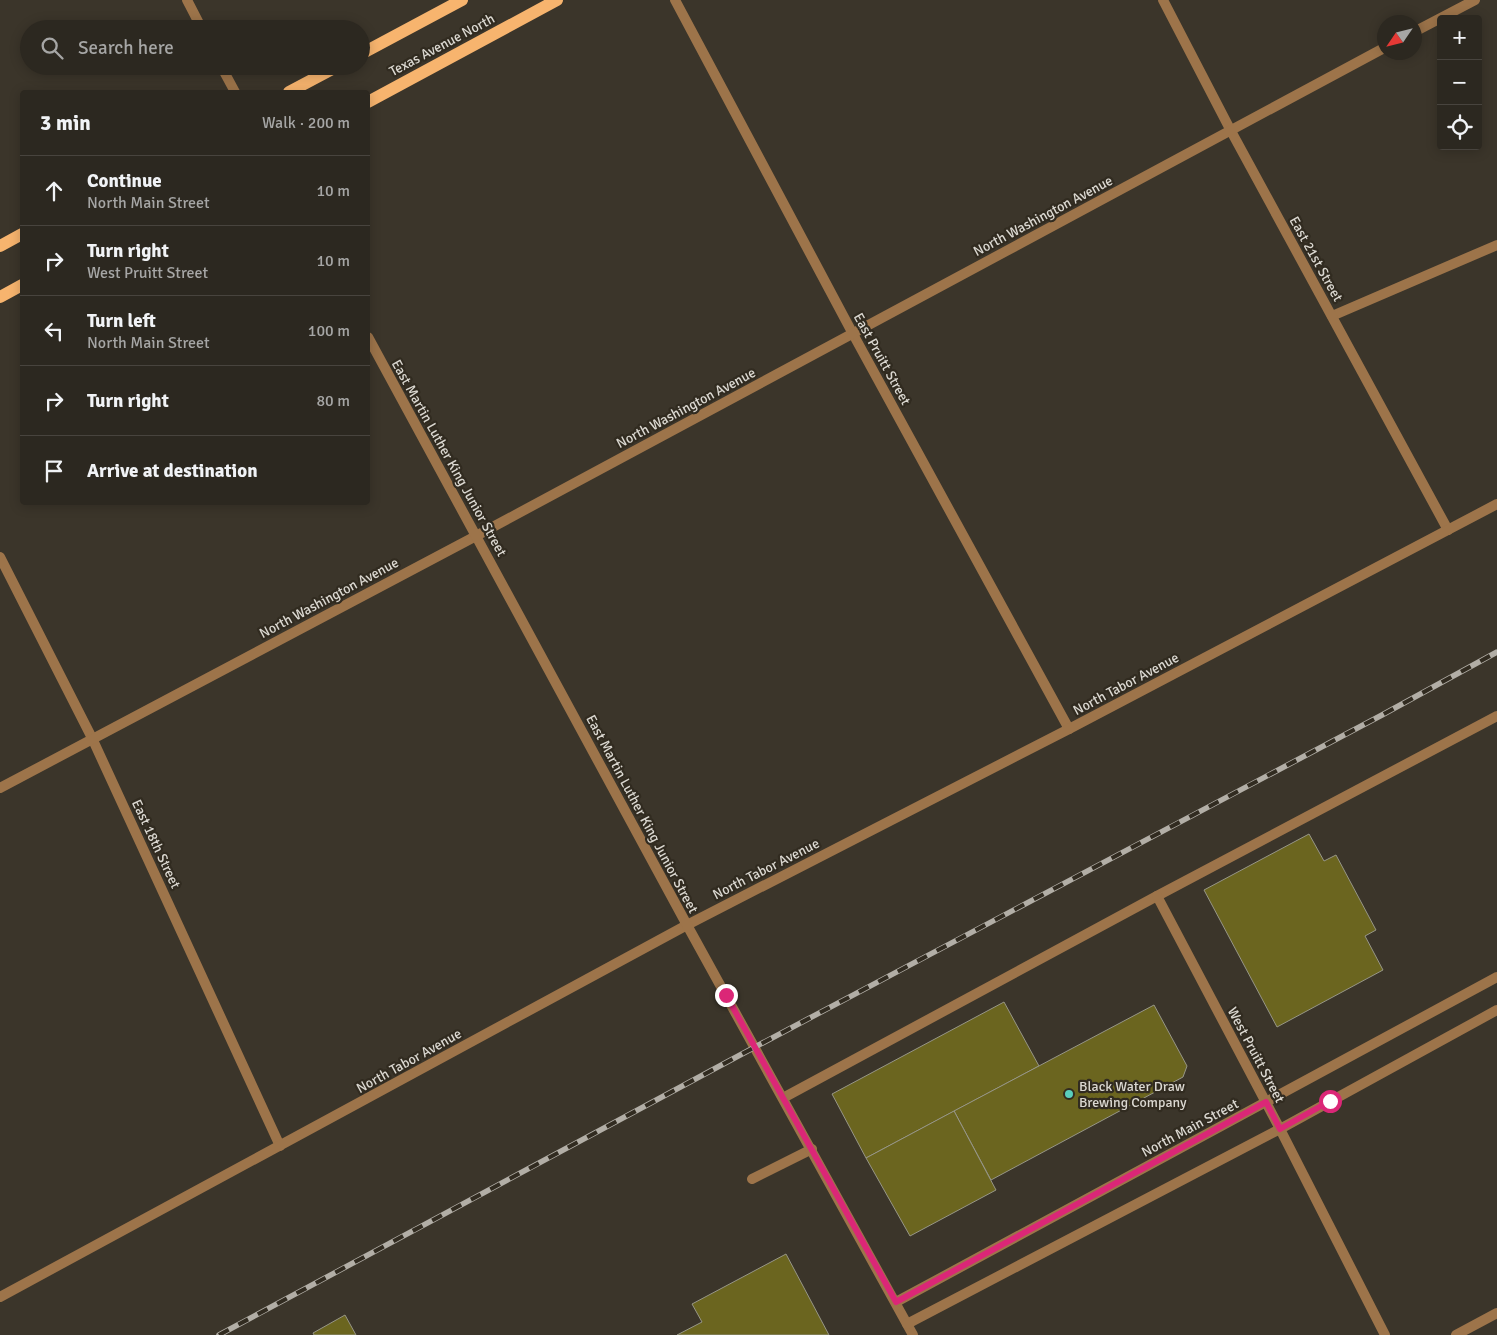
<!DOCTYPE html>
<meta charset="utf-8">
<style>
:root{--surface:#2c2820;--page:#343029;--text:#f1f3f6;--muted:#a6a6a5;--line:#48443e}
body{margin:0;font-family:Signika,sans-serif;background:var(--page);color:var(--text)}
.controls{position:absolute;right:15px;top:15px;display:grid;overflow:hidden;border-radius:5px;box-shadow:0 2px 12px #0003}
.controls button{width:45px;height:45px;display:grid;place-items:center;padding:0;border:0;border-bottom:1px solid var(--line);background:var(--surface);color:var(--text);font:25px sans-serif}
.compass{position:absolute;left:1377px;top:15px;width:45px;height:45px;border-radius:50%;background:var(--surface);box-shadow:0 2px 12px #0003;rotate:235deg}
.stop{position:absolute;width:15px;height:15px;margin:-11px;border:4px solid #db2777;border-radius:50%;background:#fff}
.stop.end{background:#db2777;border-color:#fff;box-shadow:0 1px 5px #0008}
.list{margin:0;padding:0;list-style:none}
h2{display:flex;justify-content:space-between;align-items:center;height:65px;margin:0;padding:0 20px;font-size:21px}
h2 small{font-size:16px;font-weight:400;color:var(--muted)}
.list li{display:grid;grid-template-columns:32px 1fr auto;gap:15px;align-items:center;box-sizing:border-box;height:70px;padding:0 20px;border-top:1px solid var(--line)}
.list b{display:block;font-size:19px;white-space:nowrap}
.list p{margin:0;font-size:16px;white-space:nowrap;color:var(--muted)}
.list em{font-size:16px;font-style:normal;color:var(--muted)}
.icon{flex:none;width:28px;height:28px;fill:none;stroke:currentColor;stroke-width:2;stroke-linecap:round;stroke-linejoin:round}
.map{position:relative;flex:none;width:1497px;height:1335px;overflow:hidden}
.search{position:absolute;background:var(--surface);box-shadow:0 2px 12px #0003;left:20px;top:20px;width:350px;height:55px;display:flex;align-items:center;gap:12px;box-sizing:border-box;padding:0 18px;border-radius:28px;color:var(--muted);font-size:19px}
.panel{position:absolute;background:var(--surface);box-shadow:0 2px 12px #0003;left:20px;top:90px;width:350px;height:415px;border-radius:5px}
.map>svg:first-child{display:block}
.building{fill:#6b651f;stroke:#979687}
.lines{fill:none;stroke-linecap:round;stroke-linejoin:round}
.service{stroke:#9d744a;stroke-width:10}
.minor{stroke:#9d744a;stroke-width:10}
.tertiary{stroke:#9d744a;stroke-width:10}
.primary{stroke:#f7b46e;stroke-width:12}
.rail-casing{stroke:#b2aea6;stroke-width:5.5}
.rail{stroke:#312b20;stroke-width:4;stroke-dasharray:11;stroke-linecap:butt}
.route{stroke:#db2777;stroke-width:6}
.poi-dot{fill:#5acebd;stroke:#312b20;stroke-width:2}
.labels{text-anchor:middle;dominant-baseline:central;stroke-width:4.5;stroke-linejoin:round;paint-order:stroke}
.street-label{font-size:14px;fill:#dbd8d1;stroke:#312b20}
.poi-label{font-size:14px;fill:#dbd8d1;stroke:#312b20;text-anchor:start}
</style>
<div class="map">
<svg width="1497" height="1335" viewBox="0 0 1497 1335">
<rect width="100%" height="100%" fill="#3b352a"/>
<g class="building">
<polygon points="1309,834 1324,861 1336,855 1376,930 1365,936 1383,970 1277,1027 1204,890"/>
<polygon points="1004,1002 1039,1066 866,1158 832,1094"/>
<polygon points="1154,1005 1187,1066 1183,1077 991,1180 954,1111"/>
<polygon points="954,1111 996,1190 910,1236 866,1158"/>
<polygon points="786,1254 829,1335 677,1335 702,1322 692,1304"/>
<polygon points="345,1315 356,1335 314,1335 313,1333"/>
</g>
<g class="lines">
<g class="service">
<polyline points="1332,316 1497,245"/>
<polyline points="783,1098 1157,896 1497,716"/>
<polyline points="752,1179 812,1149"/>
</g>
<g class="minor">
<polyline points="675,0 853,334 1069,729"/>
<polyline points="1163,0 1231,131 1448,530"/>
<polyline points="1414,32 1475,0"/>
<polyline points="0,557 92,738 280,1146"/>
<polyline points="0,788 476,536 1384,48"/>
<polyline points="1157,896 1280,1129 1385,1335"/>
<polyline points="0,1297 687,925 1069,729 1497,504"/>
</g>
<g class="tertiary">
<polyline points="187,0 202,29"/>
<polyline points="221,66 235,92"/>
<polyline points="368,337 687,925 913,1335"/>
<polyline points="896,1302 1497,977"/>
<polyline points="907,1324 1280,1129 1497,1010"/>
<polyline points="1456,1335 1497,1313"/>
</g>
<g class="primary">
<polyline points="361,54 462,0"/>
<polyline points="289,92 338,66"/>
<polyline points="368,102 557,0"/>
<polyline points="0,246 22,234"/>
<polyline points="0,297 22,285"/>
</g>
<g class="rail-casing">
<polyline id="rail" points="219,1335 755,1047 1382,715 1497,652"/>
</g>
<use href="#rail" class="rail"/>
</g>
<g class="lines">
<polyline class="route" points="726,995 896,1302 1266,1102 1280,1129 1330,1101"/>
</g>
<circle class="poi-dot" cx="1069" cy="1094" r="5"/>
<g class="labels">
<g class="street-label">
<text transform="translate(442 45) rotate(-28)">Texas Avenue North</text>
<text transform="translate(1043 216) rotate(-28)">North Washington Avenue</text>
<text transform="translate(1316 259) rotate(61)">East 21st Street</text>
<text transform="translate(882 359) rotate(61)">East Pruitt Street</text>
<text transform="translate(686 408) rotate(-28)">North Washington Avenue</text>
<text transform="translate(449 458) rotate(61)">East Martin Luther King Junior Street</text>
<text transform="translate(329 598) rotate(-28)">North Washington Avenue</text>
<text transform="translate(1126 684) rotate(-28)">North Tabor Avenue</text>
<text transform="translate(642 814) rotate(62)">East Martin Luther King Junior Street</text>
<text transform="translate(156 844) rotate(65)">East 18th Street</text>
<text transform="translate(766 869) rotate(-27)">North Tabor Avenue</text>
<text transform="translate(1256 1055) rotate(62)">West Pruitt Street</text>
<text transform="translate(409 1061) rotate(-29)">North Tabor Avenue</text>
<text transform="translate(1190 1128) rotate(-28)">North Main Street</text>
</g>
<g class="poi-label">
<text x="1079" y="1086">Black Water Draw<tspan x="1079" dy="16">Brewing Company</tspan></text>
</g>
</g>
</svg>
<div class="controls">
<button>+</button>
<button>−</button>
<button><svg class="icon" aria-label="locate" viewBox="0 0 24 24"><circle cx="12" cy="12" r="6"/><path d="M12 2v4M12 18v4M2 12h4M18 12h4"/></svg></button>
</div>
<svg class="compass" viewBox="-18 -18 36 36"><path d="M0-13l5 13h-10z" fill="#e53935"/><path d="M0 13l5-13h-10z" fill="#a6a6a5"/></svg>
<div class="stop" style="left:1330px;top:1101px"></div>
<div class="stop end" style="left:726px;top:995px"></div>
<div class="search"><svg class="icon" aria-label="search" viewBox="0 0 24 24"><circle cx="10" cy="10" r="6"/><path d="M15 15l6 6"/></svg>Search here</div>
<section class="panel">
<h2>3 min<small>Walk · 200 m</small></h2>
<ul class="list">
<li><svg class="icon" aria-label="ahead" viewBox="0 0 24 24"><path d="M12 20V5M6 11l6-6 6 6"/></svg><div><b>Continue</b><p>North Main Street</p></div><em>10 m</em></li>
<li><svg class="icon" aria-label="right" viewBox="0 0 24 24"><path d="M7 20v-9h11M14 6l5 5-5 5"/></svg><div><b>Turn right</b><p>West Pruitt Street</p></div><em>10 m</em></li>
<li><svg class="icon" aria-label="left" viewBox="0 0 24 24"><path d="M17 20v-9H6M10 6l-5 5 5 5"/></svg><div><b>Turn left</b><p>North Main Street</p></div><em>100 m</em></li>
<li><svg class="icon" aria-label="right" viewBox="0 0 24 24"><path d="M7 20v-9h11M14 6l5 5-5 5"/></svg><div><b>Turn right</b></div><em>80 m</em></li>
<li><svg class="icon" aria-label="arrive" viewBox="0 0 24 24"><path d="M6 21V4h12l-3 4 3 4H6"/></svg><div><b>Arrive at destination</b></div></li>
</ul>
</section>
</div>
